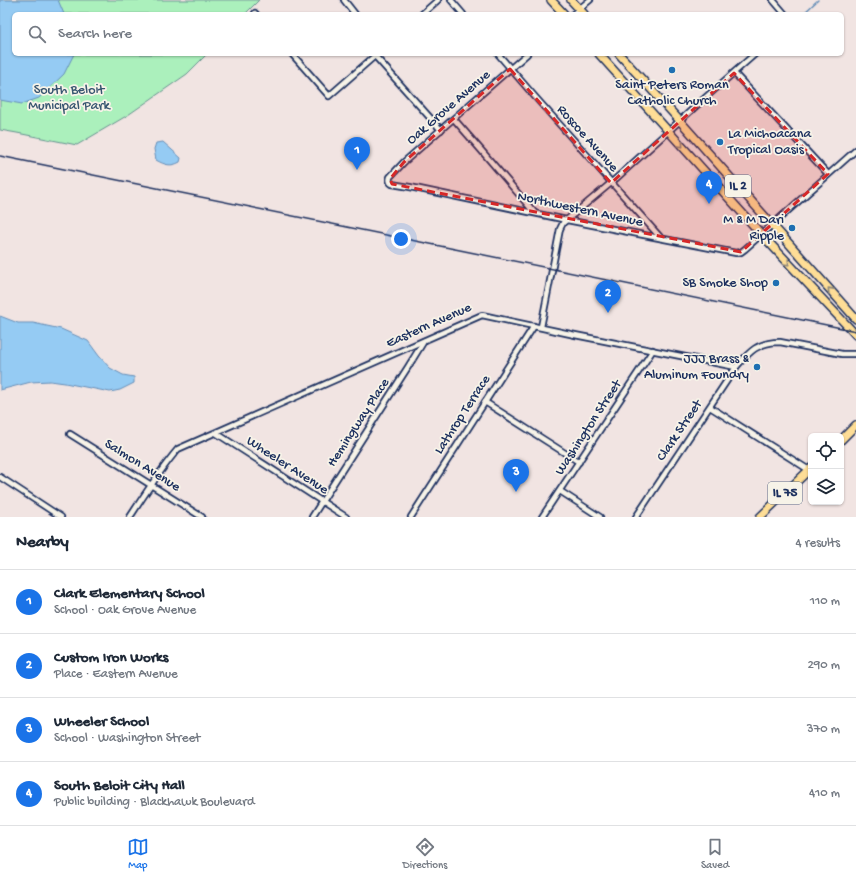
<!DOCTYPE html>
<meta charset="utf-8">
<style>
:root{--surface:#fff;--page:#f2f2f3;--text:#1f2937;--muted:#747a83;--line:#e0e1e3;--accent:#1a73e8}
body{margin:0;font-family:"Gochi Hand",sans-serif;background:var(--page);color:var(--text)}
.controls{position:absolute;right:12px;bottom:12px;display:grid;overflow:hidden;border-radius:6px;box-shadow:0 1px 3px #0004}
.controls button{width:36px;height:36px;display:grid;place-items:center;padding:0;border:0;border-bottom:1px solid var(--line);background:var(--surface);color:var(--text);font:20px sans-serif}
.you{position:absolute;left:401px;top:239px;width:14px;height:14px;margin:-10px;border:3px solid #fff;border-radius:50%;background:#1a73e8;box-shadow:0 0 0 6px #1a73e833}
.badge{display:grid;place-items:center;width:26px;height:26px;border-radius:50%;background:var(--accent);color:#fff;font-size:13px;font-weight:700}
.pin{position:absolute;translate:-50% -33px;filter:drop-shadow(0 1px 2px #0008)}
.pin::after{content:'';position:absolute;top:21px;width:14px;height:12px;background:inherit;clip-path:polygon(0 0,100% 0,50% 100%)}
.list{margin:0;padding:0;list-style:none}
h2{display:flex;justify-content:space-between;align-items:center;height:52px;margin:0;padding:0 16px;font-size:17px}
h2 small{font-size:13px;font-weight:400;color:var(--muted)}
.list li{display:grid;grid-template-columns:26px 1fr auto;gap:12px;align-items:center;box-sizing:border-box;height:64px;padding:0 16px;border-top:1px solid var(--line)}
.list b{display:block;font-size:15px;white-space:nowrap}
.list p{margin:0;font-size:13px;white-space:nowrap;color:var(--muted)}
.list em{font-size:13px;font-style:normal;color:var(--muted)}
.icon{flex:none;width:22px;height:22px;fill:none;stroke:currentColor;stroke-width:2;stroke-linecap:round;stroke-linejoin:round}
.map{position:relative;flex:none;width:856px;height:517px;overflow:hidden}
.search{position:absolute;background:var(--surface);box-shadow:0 1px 3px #0004;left:12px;right:12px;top:12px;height:44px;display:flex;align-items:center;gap:10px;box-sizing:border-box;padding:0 14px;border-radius:6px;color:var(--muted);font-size:15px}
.sheet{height:308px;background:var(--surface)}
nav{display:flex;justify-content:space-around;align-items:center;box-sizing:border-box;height:56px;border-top:1px solid var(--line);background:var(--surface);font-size:11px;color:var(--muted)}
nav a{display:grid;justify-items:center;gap:2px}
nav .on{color:var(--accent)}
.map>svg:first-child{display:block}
.green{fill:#abf0bc;stroke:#63908d}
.water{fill:#95cbf3;stroke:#648db7}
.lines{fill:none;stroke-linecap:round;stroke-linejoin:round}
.stream{stroke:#648db7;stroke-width:1.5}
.minor-casing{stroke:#1b2f5e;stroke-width:8}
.primary-casing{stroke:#1b2f5e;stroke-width:10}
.minor{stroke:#f7f3e8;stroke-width:4.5}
.primary{stroke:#fedd96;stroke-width:7}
.rail{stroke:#1b2f5e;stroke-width:1.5}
.oneway{stroke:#8c867a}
.marked{fill:#d62828;fill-opacity:0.2;stroke:#d62828;stroke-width:3;stroke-dasharray:8 5;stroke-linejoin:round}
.poi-dot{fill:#1f6fb2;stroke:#f7f3e8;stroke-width:1.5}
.labels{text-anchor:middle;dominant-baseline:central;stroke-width:3.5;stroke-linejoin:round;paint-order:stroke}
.shield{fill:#f7f3e8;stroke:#5d6a87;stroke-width:1}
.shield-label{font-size:13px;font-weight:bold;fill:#1b2f5e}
.poi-label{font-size:14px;fill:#1b2f5e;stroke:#f7f3e8;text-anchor:end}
.park-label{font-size:14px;fill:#385671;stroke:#f7f3e8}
.street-label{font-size:14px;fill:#1b2f5e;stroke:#f7f3e8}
</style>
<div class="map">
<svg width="856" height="517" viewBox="0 0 856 517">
<rect width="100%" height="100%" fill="#f1e4e2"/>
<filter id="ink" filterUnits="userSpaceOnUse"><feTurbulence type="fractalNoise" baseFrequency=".025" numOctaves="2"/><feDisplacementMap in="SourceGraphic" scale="8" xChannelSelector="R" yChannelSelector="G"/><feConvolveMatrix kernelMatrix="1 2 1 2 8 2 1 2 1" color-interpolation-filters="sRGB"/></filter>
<g filter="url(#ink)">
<polygon class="green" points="0,0 259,0 245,14 14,14 14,54 207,54 187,74 128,115 77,145 17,133 0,130"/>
<g class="water">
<polygon points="0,0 58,0 64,14 14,14 14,54 74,54 64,74 39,98 22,104 0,100"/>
<path d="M 163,142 L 181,158 L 180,162 C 171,167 165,165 156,160 L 154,149 L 156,143 Z"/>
<polygon points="0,316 18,323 33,323 61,329 88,341 99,356 110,368 123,375 134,377 134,383 120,390 110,392 65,383 50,381 31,382 0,390"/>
</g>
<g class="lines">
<polyline class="stream" points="803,14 818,0"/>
<g class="minor-casing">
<g id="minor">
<polyline points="344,0 355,14"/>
<polyline points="451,0 463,14"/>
<polyline points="773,0 785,14"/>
<polyline points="255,13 256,14"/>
<polyline points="422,14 438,0"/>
<polyline points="573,14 590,0"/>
<polyline points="292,54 329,96 377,54"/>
<polyline points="498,54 536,98 661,238"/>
<path d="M 527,54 L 404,162 L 390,177 C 389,180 389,182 392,184 L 410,187 L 567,220 L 736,253 L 741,252 L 745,249 L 856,150"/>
<polyline points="375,56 441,130"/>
<polyline points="734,73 828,174"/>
<polyline points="454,119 481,150 534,212"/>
<polyline points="541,327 560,229 563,223 611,183 705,98 755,54"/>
<polyline points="485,402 579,462"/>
<polyline points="710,407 809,470"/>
<polyline points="216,433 346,517"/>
<polyline points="70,434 151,485 202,517"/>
<polyline points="0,477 61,517"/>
<polyline points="560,491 600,517"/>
<path d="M 130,517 C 145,494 160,470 178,449 L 482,315 L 575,335 L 736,367"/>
<polyline points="312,517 408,367 424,341"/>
<polyline points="411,517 534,326"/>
<polyline points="542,517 653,350"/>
<path d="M 636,517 L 736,367 C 750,351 758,342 780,342 L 842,354 L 856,354"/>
</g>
</g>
<g class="primary-casing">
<g id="primary">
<polyline points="551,0 564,14"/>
<polyline points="571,0 584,14"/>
<polyline points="599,54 762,235 856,335"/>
<polyline points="619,54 680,121 856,319"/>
<polyline points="841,440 856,425"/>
<polyline points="760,517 811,468"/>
</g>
</g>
<use href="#minor" class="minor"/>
<use href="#primary" class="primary"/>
<polyline class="rail" points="0,156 856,331"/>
</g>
<defs><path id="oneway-chevron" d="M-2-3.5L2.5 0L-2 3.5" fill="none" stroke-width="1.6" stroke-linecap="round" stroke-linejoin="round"/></defs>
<g class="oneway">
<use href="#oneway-chevron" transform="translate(681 145) rotate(48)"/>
<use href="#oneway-chevron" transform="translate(787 263) rotate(47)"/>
<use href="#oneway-chevron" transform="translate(830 290) rotate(-132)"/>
</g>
</g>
<path class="marked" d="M 510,69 L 611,183 L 734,73 L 828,174 L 741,252 L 392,184 L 390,179 L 404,162 Z"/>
<g class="poi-dot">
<circle cx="672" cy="70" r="4"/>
<circle cx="720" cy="142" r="4"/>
<circle cx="792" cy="228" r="4"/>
<circle cx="776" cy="283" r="4"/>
<circle cx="757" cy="367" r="4"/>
</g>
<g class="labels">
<g class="shield">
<rect x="725" y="175" width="26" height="22" rx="3"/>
<rect x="768" y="482" width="34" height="22" rx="3"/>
</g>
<g class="shield-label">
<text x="738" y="186">IL 2</text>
<text x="785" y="493">IL 75</text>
</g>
<g class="poi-label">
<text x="672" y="85" text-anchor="middle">Saint Peters Roman<tspan x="672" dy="16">Catholic Church</tspan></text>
<text x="728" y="134" text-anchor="start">La Michoacana<tspan x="728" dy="16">Tropical Oasis</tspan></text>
<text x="784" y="220">M &amp; M Dari<tspan x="784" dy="16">Ripple</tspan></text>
<text x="768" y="283">SB Smoke Shop</text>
<text x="749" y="359">JJJ Brass &amp;<tspan x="749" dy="16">Aluminum Foundry</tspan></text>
</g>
<g class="park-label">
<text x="69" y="90">South Beloit<tspan x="69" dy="16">Municipal Park</tspan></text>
</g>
<g class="street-label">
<text transform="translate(449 108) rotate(-41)">Oak Grove Avenue</text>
<text transform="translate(587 139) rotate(48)">Roscoe Avenue</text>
<text transform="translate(580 210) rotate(12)">Northwestern Avenue</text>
<text transform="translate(429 326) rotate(-24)">Eastern Avenue</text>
<text transform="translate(463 415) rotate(-57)">Lathrop Terrace</text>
<text transform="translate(359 423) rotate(-57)">Hemingway Place</text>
<text transform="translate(589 428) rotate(-57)">Washington Street</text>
<text transform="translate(680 431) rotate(-56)">Clark Street</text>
<text transform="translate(142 466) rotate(32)">Salmon Avenue</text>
<text transform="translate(287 466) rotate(33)">Wheeler Avenue</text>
</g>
</g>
</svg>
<div class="controls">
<button><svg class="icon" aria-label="locate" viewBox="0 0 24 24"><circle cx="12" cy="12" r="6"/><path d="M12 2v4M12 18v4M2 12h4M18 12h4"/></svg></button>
<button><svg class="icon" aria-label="layers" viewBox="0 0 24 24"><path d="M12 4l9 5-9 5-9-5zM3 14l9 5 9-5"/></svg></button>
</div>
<div class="you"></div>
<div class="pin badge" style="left:357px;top:170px">1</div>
<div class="pin badge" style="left:608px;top:313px">2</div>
<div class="pin badge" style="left:516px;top:492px">3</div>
<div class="pin badge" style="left:709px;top:204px">4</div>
<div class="search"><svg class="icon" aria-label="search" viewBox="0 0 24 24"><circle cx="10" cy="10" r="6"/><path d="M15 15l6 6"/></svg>Search here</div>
</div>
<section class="sheet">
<h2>Nearby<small>4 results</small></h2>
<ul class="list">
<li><span class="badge">1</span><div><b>Clark Elementary School</b><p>School · Oak Grove Avenue</p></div><em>110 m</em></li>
<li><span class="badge">2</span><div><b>Custom Iron Works</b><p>Place · Eastern Avenue</p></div><em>290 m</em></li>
<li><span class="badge">3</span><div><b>Wheeler School</b><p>School · Washington Street</p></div><em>370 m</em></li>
<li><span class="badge">4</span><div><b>South Beloit City Hall</b><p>Public building · Blackhawk Boulevard</p></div><em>410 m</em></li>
</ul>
</section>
<nav>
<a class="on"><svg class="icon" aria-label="map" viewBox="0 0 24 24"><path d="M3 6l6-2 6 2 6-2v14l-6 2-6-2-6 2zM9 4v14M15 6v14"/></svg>Map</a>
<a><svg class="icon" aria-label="directions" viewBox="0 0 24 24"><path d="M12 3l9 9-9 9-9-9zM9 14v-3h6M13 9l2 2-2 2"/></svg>Directions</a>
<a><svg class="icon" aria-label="saved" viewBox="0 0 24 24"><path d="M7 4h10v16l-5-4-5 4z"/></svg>Saved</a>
</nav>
